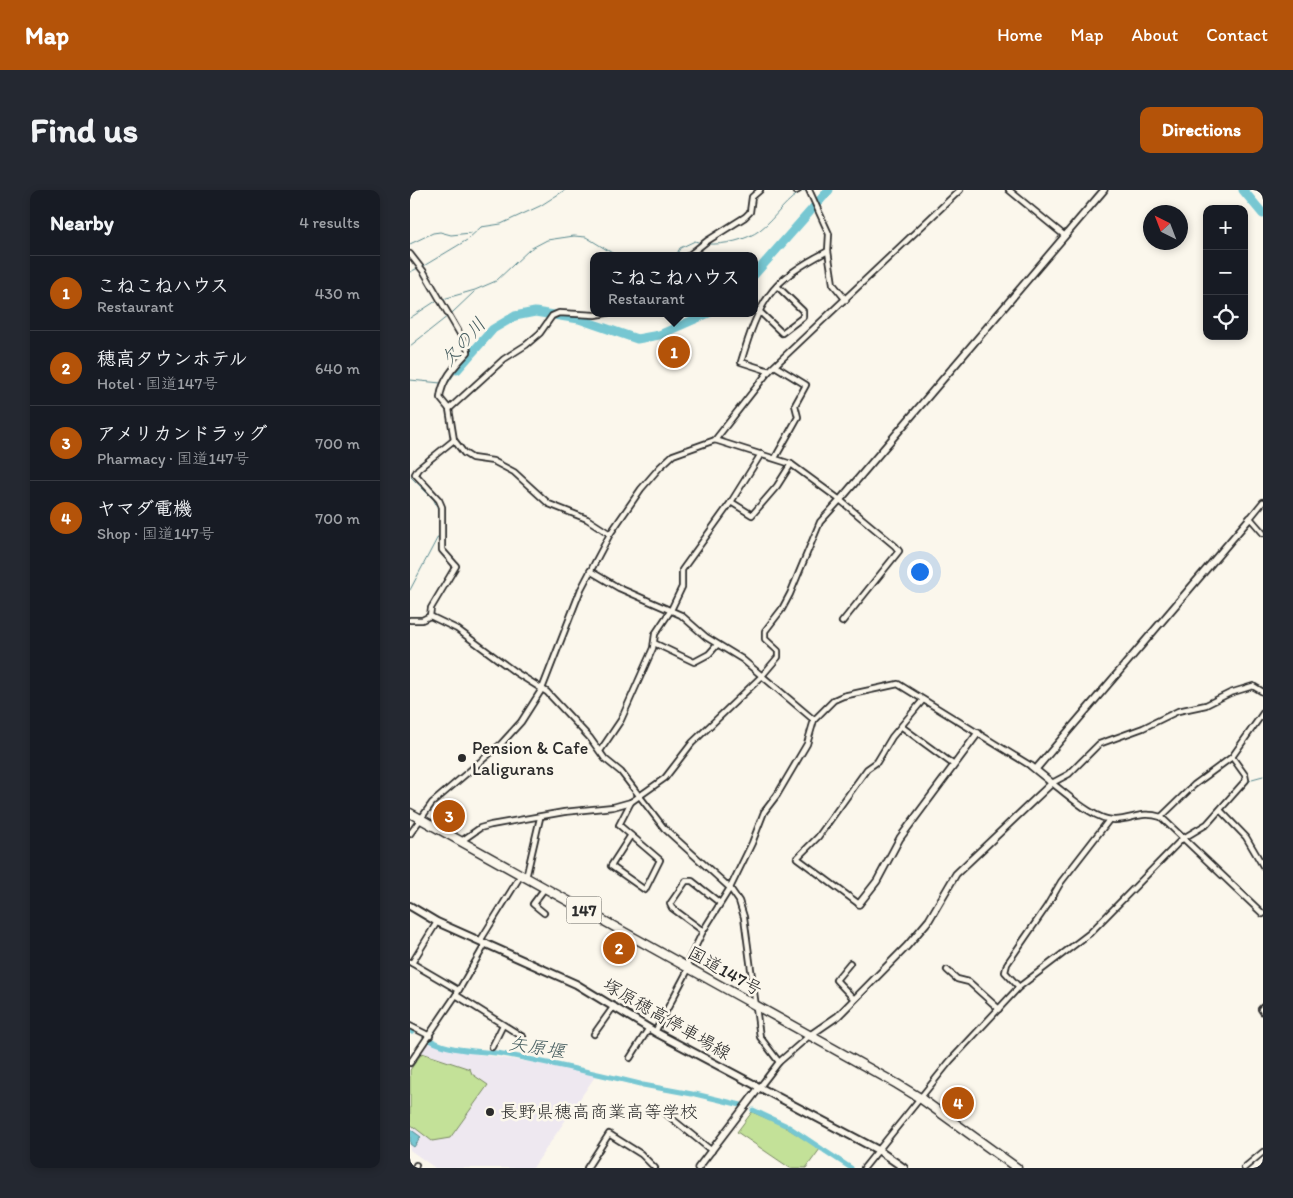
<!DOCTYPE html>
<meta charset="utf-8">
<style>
:root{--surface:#171b24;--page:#242831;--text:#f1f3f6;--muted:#9ea1a6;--line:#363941;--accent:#b45309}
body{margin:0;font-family:Itim,"Klee One",sans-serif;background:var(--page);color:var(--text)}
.controls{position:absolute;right:15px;top:15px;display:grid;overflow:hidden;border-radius:10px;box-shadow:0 2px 8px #0003}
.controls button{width:45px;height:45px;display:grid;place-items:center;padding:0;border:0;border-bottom:1px solid var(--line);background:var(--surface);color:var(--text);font:25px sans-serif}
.compass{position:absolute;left:733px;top:15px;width:45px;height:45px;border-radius:50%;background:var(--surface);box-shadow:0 2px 8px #0003;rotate:318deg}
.you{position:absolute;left:509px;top:381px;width:18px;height:18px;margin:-12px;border:4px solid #fff;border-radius:50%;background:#1a73e8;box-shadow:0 0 0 8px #1a73e833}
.badge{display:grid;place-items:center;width:32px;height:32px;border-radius:50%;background:var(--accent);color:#fff;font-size:16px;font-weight:700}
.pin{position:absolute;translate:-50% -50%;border:2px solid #fff;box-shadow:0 1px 5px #0006}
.popup{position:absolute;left:180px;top:62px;width:168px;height:65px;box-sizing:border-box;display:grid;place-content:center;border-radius:10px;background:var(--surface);filter:drop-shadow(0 1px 4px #0005);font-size:16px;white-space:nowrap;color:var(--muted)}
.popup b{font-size:19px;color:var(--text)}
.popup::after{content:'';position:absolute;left:50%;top:100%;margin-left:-10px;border:10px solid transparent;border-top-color:var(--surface)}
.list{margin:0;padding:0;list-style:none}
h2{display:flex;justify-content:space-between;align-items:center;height:65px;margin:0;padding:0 20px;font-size:21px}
h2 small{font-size:16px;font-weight:400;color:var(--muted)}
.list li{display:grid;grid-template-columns:32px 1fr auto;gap:15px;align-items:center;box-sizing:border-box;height:75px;padding:0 20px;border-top:1px solid var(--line)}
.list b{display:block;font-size:19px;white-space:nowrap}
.list p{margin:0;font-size:16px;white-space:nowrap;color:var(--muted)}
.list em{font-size:16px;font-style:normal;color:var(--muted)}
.icon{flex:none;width:28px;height:28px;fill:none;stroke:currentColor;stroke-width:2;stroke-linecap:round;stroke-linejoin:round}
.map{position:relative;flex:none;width:853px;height:978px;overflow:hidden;border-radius:10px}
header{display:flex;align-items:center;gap:30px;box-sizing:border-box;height:70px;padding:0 25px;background:var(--accent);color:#fff}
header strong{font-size:24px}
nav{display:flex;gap:28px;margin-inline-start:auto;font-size:18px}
.intro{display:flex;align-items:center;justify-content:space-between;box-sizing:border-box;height:120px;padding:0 30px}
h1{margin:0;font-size:35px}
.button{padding:12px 22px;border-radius:10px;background:var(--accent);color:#fff;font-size:18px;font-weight:700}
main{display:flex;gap:30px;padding:0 30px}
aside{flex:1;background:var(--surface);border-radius:10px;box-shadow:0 2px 8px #0003}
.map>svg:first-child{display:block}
.built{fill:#eee8f0}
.green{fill:#c3e198;stroke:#778662}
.water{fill:#77c7d2;stroke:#59898f}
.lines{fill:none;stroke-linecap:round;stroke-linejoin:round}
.stream{stroke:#59898f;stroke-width:1}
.canal{stroke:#77c7d2;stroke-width:5}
.river{stroke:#77c7d2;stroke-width:9}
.minor-casing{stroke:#2b2b2b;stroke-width:8}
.tertiary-casing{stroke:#2b2b2b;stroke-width:9}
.secondary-casing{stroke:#2b2b2b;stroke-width:10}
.trunk-casing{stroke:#2b2b2b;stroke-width:11}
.minor{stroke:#fbf7ec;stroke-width:4.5}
.tertiary{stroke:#fbf7ec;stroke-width:5.5}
.secondary{stroke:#fbf7ec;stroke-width:6}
.trunk{stroke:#fbf7ec;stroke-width:8}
.poi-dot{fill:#2b2b2b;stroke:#fbf7ec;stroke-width:2}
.labels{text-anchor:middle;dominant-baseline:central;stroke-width:5;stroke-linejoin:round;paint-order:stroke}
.shield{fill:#fbf7ec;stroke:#696865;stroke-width:1}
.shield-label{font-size:16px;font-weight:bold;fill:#2b2b2b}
.poi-label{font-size:18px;fill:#2b2b2b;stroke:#fbf7ec;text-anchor:start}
.street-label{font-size:18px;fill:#2b2b2b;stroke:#fbf7ec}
.water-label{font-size:19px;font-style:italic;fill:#425a5d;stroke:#fbf7ec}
</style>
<header>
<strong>Map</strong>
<nav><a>Home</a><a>Map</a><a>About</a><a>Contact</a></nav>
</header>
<div class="intro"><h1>Find us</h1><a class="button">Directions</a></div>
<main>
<aside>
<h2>Nearby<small>4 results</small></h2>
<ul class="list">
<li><span class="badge">1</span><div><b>こねこねハウス</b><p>Restaurant</p></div><em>430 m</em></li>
<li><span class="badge">2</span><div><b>穂高タウンホテル</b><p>Hotel · 国道147号</p></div><em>640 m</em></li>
<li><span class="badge">3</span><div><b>アメリカンドラッグ</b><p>Pharmacy · 国道147号</p></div><em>700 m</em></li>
<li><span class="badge">4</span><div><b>ヤマダ電機</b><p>Shop · 国道147号</p></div><em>700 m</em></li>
</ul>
</aside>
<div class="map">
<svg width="853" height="978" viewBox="0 0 853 978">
<rect width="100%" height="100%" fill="#fbf7ec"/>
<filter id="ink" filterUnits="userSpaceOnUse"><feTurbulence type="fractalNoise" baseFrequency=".02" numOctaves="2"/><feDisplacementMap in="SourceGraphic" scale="10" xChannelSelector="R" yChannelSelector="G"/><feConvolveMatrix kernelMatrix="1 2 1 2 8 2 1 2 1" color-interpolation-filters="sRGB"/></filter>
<g filter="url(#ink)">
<polygon class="built" points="19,852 66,864 154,877 186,885 123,978 25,978 0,960 0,880"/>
<g class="green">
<polygon points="12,863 60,879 62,884 78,895 40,948 22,951 0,934 0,880"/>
<polygon points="342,922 372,935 410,959 396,978 380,978 327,942"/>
</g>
<polygon class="water" points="0,939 11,947 4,957 0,954"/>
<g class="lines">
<g class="stream">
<polyline points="0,54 23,43 30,42 41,45 61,43"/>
<path d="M 297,54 C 314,55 337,50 350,40 C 366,28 376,8 395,0"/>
<polyline points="266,66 270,58 285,51 291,53"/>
<polyline points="12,77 57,50 71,37 91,34 130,16 155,0"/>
<polyline points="0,82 8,78"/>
<polyline points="0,128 26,111 65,100 86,91 120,59 137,50 164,46 176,47 207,66"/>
<polyline points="0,156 43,122 64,102"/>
<polyline points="0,190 31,193"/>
<polyline points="35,193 38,193 47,180"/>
<polyline points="0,286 24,310 30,324"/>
<polyline points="0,400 30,343"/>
<polyline points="812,620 842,589 853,586"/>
<polyline points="799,635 810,623"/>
<polyline points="777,649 787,642"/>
</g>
<g class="canal">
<polyline points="0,840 2,842"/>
<path d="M 20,850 C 44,863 73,860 99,865 C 143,874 186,883 230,894"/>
<polyline points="233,895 282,904"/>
<polyline points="285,904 331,915"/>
<polyline points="343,920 375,935"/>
<polyline points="379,937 412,959"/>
<polyline points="415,961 441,978"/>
</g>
<g class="river">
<polyline points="833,0 853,24"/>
<polyline points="344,85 419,0"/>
<polyline points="47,180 83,139 105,126 125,122 169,129 227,149 249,145 299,123"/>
</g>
<g class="minor-casing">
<g id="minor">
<polyline points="399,0 419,44 418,61 423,94 436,110"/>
<polyline points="599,0 655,46"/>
<polyline points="386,1 388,0"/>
<path d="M 0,64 L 14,82 L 57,156 L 58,162 C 45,176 32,189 30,208 L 39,219 L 44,250 L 54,263 L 62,268 L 83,271 L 104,282 L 139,314 L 177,329 L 200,344"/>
<polyline points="278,66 297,51 335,27 340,22 342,7 350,0"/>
<polyline points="348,120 372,143 393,127 393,121 367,96"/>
<polyline points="365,176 396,195 385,215 388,227 365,268"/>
<path d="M 359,181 L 331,172 C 349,112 359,91 418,61"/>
<polyline points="39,219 94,169 116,155 130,143 142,126 149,123 185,125 197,123"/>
<polyline points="305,250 359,181 550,0"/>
<polyline points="321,312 342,325 367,296 381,274"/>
<polyline points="853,312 840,328 853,343"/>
<polyline points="180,381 209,398 271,425 296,447 332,469 404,530"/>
<polyline points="20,426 47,439 105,482 137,502 180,548 195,569 211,582 254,638 320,698 329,711 334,727 350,847 369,872"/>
<polyline points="20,426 21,418 46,376 32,360 32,317 29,310 5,284 8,279 44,250"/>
<polyline points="0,430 12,430 20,426"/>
<polyline points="244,453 284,472 299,464 307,455"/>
<path d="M 853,502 L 843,496 L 820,503 L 796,515 L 768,521 L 733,538 L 689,554 L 659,584 L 642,593 C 657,604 685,631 705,630 C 724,629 731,621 751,627 L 853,724"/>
<polyline points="492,537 544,575"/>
<polyline points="190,561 211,530 243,458 245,444 261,420 272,397 272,380 321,312 351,264"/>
<polyline points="810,620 836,647 853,676"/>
<polyline points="751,627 784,595 822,567 853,523"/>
<polyline points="0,644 22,613 91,554 111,532 132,499 171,399 200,344 231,299 250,277 263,265 305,250 381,274 430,310 485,356 489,361 432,432"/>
<polyline points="221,645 201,676 235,700 250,670 209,635 221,612"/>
<polyline points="50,652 70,638 81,635 154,622 203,617 221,612 255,588 282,553 351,487 368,467 368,461 355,449 355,441 372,419 380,404 410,332 430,310"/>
<polyline points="116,688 130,628"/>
<polyline points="449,714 387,668 408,647 457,579 467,572 482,547 513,510"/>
<polyline points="134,723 123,714 135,698"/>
<polyline points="293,741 262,718 260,714 276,691 282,691 310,713"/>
<polyline points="70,751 111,685"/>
<polyline points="0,772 48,800"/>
<polyline points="2,773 27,732"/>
<polyline points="440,773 426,790 444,809"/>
<polyline points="276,776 293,741 320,698 342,653 354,622 367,605 397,554 404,530 424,510 433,506 488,494 621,576"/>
<polyline points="537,780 547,789 559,792 589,819"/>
<polyline points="609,797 595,782 597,774 637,716 651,692 699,630"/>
<polyline points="46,805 113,847"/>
<polyline points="853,817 851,819 853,822"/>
<polyline points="0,836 20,846"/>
<polyline points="245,842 279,778"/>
<polyline points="184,844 204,816"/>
<polyline points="82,857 93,835"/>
<polyline points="220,868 239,838"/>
<polyline points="0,873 46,805 76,753"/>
<polyline points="349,898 369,872 399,846"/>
<polyline points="255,923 302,961"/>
<polyline points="5,978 6,975"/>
<polyline points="177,978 199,944 231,964 245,978"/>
<polyline points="454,978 540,871 609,797 680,743 772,649 797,634 836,590 835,585 822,567"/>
<polyline points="834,978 853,962"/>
</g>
</g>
<g class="tertiary-casing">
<g id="tertiary">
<polyline points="430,310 694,0"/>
<polyline points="626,579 840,328"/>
<polyline points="449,714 467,691 490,648 568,543"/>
<polyline points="399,846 428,826 497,756 519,730 546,684 642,593 621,576"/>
<polyline points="288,978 349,898"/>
</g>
</g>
<g class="secondary-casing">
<polyline id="secondary" points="0,716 27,732 166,794 245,842 468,960 494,978"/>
</g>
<g class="trunk-casing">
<polyline id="trunk" points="0,623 487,894 510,908 607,978"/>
</g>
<use href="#minor" class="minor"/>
<use href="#tertiary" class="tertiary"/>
<use href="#secondary" class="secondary"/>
<use href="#trunk" class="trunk"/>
</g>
</g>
<g class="poi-dot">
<circle cx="52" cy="568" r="5"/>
<circle cx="80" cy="922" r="5"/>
</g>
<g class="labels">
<rect class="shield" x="156.5" y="706.5" width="35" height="27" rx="4"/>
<g class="shield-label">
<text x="174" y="720">147</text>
</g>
<g class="poi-label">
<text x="62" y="558">Pension &amp; Cafe<tspan x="62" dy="21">Laligurans</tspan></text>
<text x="90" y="922">長野県穂高商業高等学校</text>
</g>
<g class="street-label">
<text transform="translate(315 781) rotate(29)">国道147号</text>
<text transform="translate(257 829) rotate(30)">塚原穂高停車場線</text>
</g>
<g class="water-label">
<text transform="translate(53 152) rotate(-49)">欠の川</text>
<text transform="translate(127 857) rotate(9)">矢原堰</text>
</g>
</g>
</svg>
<div class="controls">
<button>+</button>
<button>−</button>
<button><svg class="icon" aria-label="locate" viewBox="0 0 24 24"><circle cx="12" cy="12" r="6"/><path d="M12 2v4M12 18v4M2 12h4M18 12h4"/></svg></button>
</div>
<svg class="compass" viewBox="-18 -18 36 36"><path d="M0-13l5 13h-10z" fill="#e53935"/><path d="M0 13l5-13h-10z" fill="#9ea1a6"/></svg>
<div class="you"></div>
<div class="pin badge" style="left:264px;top:162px">1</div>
<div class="popup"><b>こねこねハウス</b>Restaurant</div>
<div class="pin badge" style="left:209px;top:758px">2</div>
<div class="pin badge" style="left:39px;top:626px">3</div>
<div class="pin badge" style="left:548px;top:913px">4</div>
</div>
</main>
